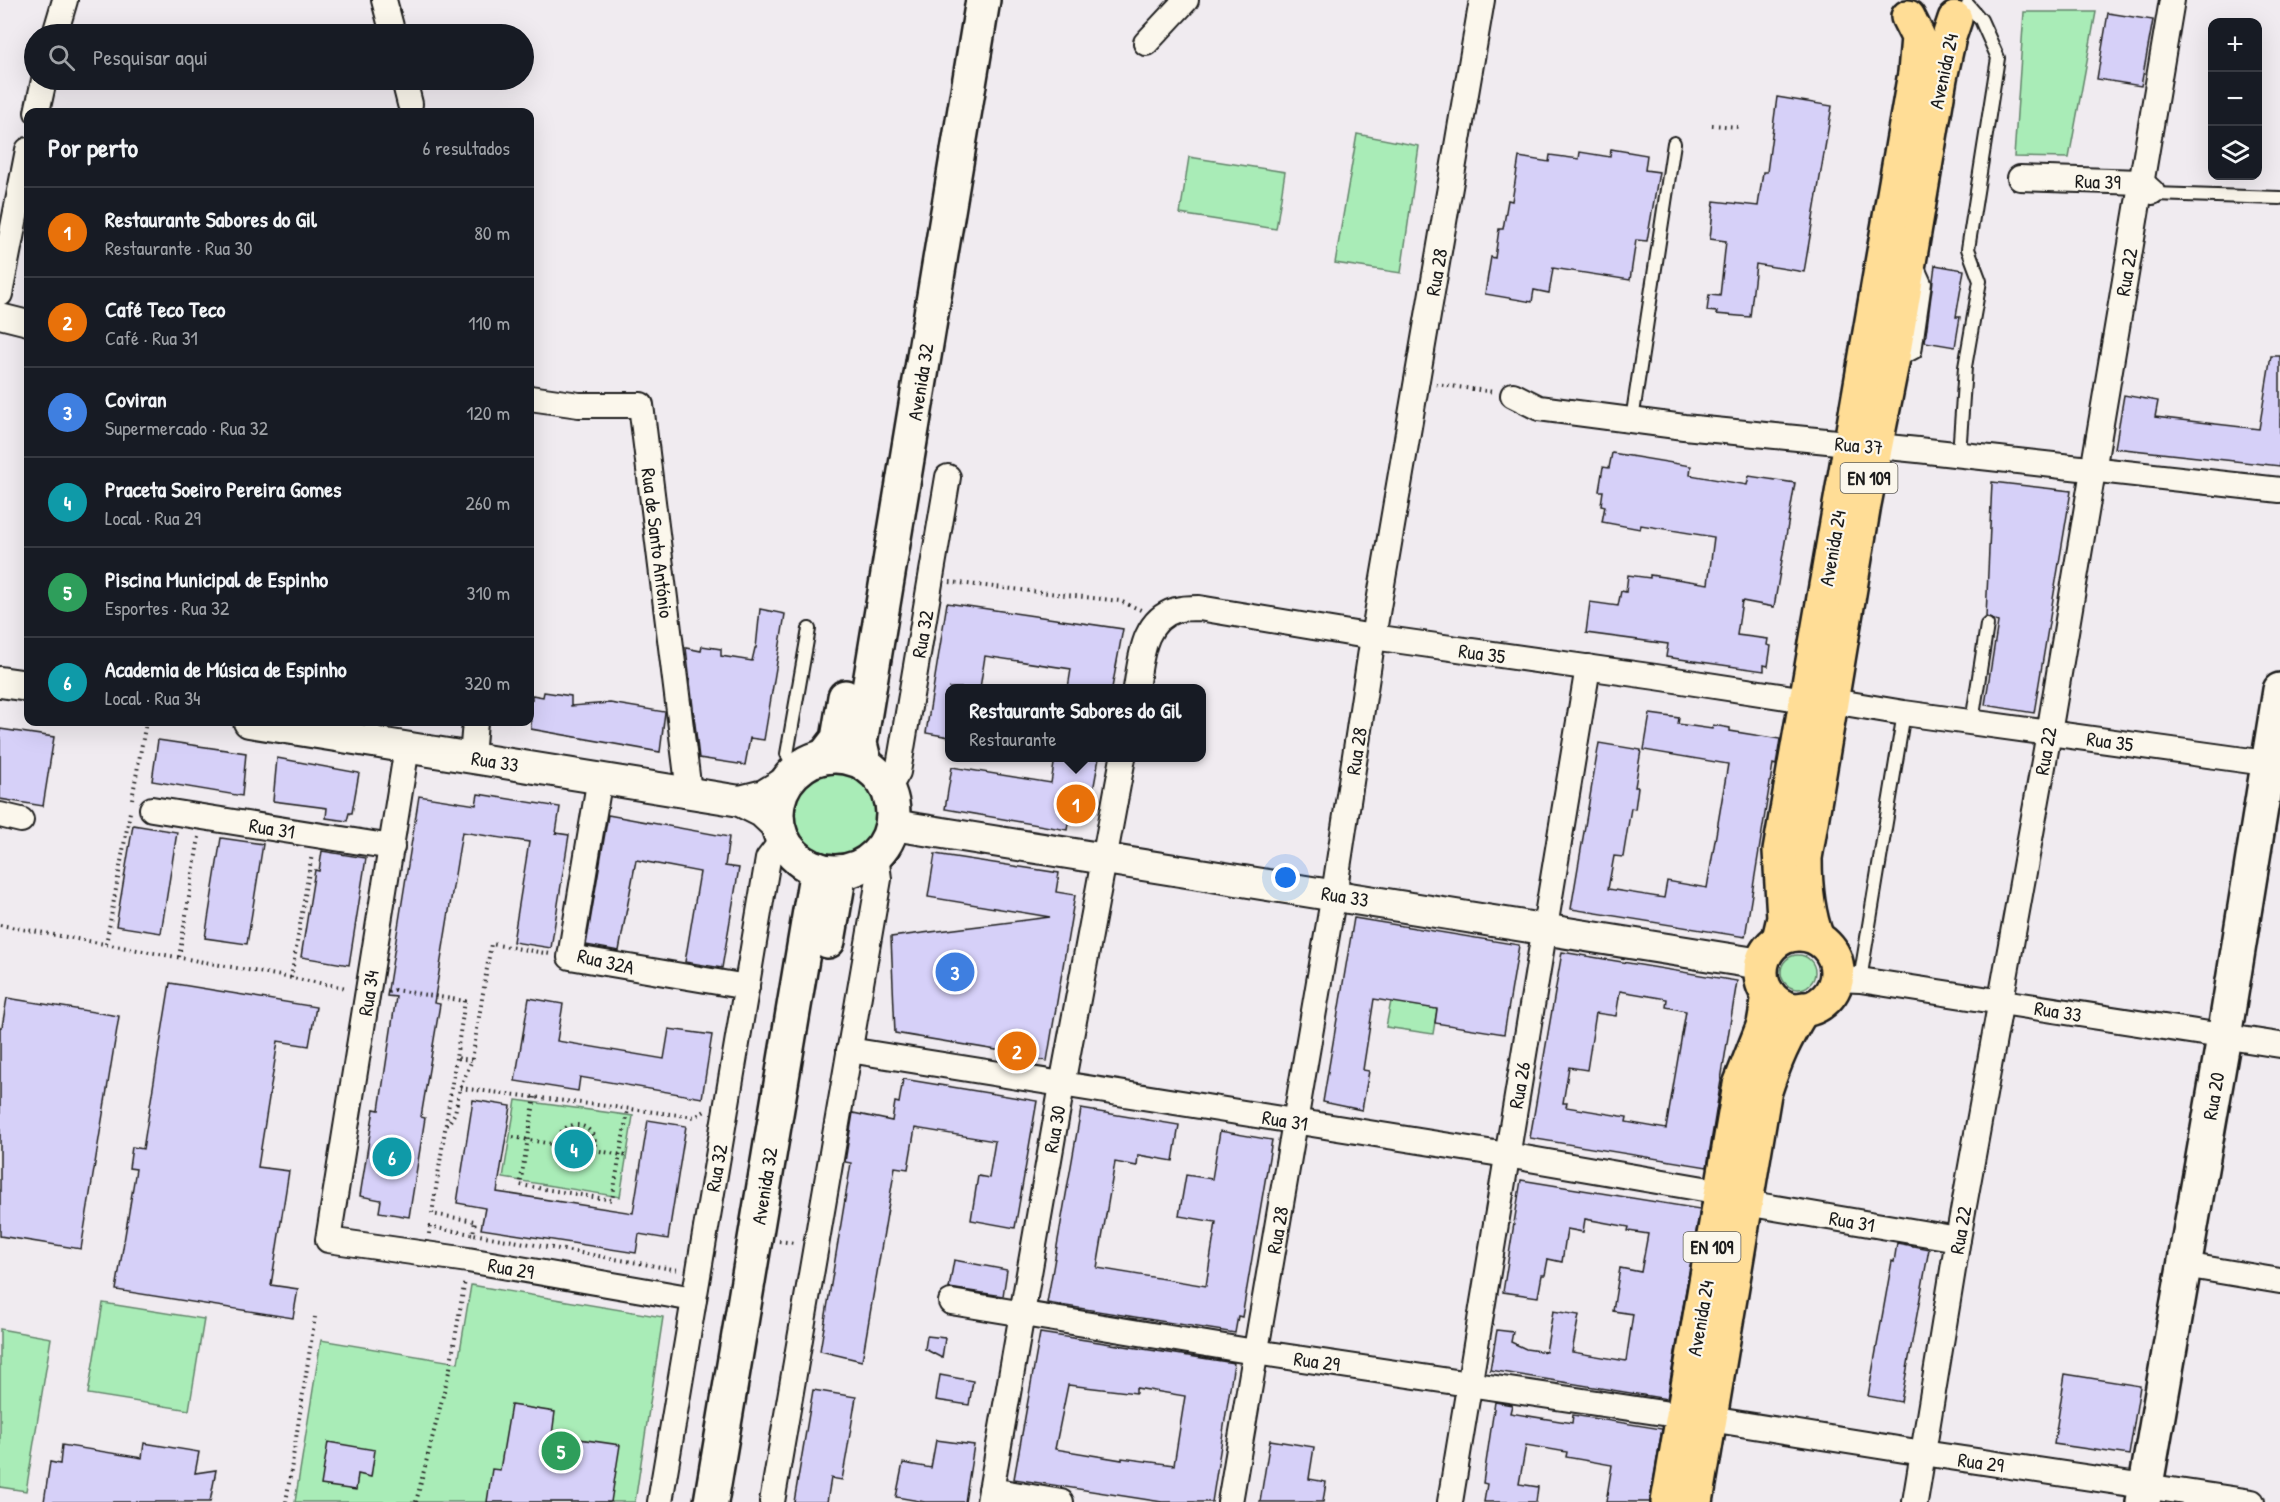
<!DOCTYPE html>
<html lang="pt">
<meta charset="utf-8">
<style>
:root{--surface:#171b24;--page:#20242c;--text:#f1f3f6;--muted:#9ea1a6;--line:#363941;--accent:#7c3aed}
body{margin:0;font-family:"Patrick Hand",sans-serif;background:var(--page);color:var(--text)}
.controls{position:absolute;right:18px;top:18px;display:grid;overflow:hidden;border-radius:12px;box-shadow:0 6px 24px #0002}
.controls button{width:54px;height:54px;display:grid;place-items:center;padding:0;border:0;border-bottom:2px solid var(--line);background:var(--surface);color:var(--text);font:30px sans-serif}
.you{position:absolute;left:1286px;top:878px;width:21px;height:21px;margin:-15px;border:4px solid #fff;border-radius:50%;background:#1a73e8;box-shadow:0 0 0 9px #1a73e833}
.badge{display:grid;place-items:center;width:39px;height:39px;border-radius:50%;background:var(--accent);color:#fff;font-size:20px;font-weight:700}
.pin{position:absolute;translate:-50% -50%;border:3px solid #fff;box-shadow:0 2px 6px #0006}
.popup{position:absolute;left:945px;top:684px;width:261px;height:78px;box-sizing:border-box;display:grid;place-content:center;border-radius:12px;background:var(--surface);filter:drop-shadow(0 2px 4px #0005);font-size:20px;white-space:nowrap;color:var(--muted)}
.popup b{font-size:22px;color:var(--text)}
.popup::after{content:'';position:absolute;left:50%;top:100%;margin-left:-12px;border:12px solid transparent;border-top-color:var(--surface)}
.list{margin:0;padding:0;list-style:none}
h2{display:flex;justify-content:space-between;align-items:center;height:78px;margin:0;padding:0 24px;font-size:26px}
h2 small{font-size:20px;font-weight:400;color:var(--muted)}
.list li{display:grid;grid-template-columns:39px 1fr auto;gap:18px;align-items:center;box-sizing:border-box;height:90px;padding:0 24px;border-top:2px solid var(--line)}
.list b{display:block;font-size:22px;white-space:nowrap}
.list p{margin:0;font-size:20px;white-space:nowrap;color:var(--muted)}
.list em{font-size:20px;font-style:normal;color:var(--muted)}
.icon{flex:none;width:33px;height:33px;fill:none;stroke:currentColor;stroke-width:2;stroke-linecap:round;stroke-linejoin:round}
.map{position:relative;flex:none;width:2280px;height:1502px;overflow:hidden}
.search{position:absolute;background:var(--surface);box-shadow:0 6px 24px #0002;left:24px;top:24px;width:510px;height:66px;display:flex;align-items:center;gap:15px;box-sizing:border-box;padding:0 21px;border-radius:33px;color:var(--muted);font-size:22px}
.panel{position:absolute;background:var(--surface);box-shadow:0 6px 24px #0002;left:24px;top:108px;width:510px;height:618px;border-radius:12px}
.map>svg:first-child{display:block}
.green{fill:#a9ecb7;stroke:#62846a;stroke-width:1.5}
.building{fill:#d6d0f8;stroke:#1c1c1c;stroke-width:1.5;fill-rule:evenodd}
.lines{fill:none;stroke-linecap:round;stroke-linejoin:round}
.service-casing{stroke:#1c1c1c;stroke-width:16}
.minor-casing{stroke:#1c1c1c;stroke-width:28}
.tertiary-casing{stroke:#1c1c1c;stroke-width:34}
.secondary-casing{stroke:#1c1c1c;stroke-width:38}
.primary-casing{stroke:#1c1c1c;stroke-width:38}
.path{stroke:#1c1c1c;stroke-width:4;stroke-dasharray:1.5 4.5;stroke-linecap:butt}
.service{stroke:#fbf7ec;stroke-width:12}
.minor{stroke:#fbf7ec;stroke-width:24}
.tertiary{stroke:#fbf7ec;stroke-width:30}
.secondary{stroke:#fbf7ec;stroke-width:33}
.primary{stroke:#ffdd96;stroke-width:33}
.labels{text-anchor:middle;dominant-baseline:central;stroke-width:4.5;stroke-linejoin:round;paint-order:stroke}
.shield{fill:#fbf7ec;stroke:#5f5e5a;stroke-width:1.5}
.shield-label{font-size:18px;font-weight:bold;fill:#1c1c1c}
.street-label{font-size:20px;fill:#1c1c1c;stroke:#fbf7ec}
</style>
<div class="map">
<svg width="2280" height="1502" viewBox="0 0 2280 1502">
<rect width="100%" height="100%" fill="#f0ebf0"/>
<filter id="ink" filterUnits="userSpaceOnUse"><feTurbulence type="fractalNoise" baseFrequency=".0167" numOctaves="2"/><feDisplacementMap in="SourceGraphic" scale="12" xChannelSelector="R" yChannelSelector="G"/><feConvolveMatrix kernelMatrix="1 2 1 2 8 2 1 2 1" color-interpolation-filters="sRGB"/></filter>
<g filter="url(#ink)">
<g class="green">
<polygon points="2024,12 2096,12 2069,158 2014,157"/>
<polygon points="1357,134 1419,146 1401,273 1335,263"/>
<polygon points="1189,157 1285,172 1276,229 1180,214"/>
<circle cx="837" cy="814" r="43"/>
<circle cx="1798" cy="972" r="17"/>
<polygon points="1391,1001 1437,1009 1433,1034 1386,1027"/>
<polygon points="516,1100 633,1116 620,1197 503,1178"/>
<polygon points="471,1285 663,1317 635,1502 295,1502 321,1340 458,1363"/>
<polygon points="103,1303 204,1319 189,1410 88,1394"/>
<polygon points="0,1329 51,1338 26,1491 0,1487"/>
</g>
<g class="building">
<polygon points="2108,13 2153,20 2141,86 2097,79"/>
<polygon points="1777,97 1832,106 1804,272 1756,264 1750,317 1716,314 1717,312 1707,311 1709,295 1720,296 1726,241 1710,239 1714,201 1758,206 1763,172 1767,172"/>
<polygon points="1611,149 1647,155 1645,170 1659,172 1647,241 1636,240 1630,280 1553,268 1549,293 1534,290 1532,302 1485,294 1491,257 1495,258 1499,229 1503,229 1508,200 1512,201 1519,157 1549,162 1550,155 1579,159 1580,152 1610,157"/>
<polygon points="1935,265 1964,270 1956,317 1960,317 1955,347 1925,342"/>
<polygon points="2271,356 2280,356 2280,466 2115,448 2124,395 2158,401 2155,417 2259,429"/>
<polygon points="1612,453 1691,466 1690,475 1747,485 1749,476 1795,483 1774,607 1742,601 1737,635 1768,639 1767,645 1771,646 1768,666 1764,665 1764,671 1666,657 1668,644 1586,633 1590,602 1618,606 1621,591 1626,592 1628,575 1650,578 1650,575 1708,584 1714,537 1641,525 1640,529 1602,522 1605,506 1601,505 1603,491 1599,491 1603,467 1609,468"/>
<polygon points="1992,482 2071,491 2034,713 1985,705 1998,622 1986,617"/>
<polygon points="947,603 1123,629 1112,688 1068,688 1071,669 985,656 980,688 950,688 950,737 926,733"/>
<polygon points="760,609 785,614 764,740 750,738 745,765 699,758 686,648 701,651 702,646 721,649 721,656 752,661 755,648 756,648"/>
<polygon points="544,692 571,696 571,706 610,703 665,712 660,752 531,729 530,699 532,700 532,695 543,697"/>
<polygon points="1650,714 1679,718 1678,724 1712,729 1713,725 1730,728 1730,731 1780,739 1776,765 1773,764 1745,937 1571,909 1599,743 1641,750 1635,787 1638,787 1635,809 1631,808 1623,857 1614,856 1608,889 1664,898 1667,881 1707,888 1728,764 1644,750"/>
<polygon points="0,729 54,737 43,806 0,799"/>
<polygon points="158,740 246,753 242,796 152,781"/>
<polygon points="277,758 359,773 352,813 349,813 347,821 326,818 327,808 273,801"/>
<polygon points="1055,758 1099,758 1089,813 1070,810 1067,830 945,809 952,767 1051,783"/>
<polygon points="478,794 560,807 556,833 569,835 551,948 513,942 529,842 462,832 434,1003 440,1004 421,1117 425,1118 409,1217 379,1212 381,1200 360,1196 374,1109 379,1110 396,997 387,996 419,796 476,805"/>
<polygon points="608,815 729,837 725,866 739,868 722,968 685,962 700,872 636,860 619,951 586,945"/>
<polygon points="133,825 177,832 161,933 116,926"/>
<polygon points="221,838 263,844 247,944 205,938"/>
<polygon points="322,851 366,858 349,965 301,957 315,870 319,871"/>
<polygon points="935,854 1059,873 1056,892 1075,895 1047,1061 1008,1054 1008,1052 895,1033 891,937 1050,917 928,897"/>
<polygon points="1354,918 1519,945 1504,1034 1435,1023 1437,1009 1374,999 1363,1070 1369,1071 1362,1110 1323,1102"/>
<path d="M 1562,952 L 1737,981 L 1707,1167 L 1530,1138 ZM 1620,991 L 1667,999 L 1666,1007 L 1686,1011 L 1666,1129 L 1626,1122 L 1627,1117 L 1566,1107 L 1567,1103 L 1563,1103 L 1569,1067 L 1587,1070 L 1596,1013 L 1616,1016 Z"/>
<polygon points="170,983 316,1007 309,1046 278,1041 258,1167 289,1171 271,1285 298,1289 293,1318 116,1290 136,1169 129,1168 132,1147 143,1149"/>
<polygon points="7,998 119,1016 81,1249 0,1236 0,1027 2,1027"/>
<polygon points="529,998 563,1004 557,1041 664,1059 669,1029 712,1035 702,1098 580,1077 578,1091 515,1081"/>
<polygon points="903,1079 1037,1101 1015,1228 971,1220 978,1176 989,1178 995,1141 915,1128 908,1169 895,1167 862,1361 820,1351 851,1163 845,1162 853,1113 892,1121 895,1102 899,1103"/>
<polygon points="473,1100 511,1106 497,1192 633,1213 648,1120 686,1126 668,1239 639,1234 636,1253 481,1229 485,1208 457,1203"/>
<polygon points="1081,1109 1179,1125 1173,1161 1138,1155 1137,1166 1115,1162 1097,1268 1206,1286 1216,1222 1179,1216 1186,1175 1212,1179 1220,1131 1272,1140 1242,1317 1238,1316 1235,1333 1047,1303"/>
<polygon points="1521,1180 1700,1209 1667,1399 1490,1370 1497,1330 1513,1332 1511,1342 1526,1349 1546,1352 1553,1311 1579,1315 1572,1352 1626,1361 1633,1314 1613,1311 1620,1268 1641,1272 1648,1234 1628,1231 1629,1227 1585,1219 1583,1232 1567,1229 1562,1262 1548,1259 1545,1275 1542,1275 1538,1297 1503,1292"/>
<polygon points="1897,1243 1929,1249 1901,1402 1868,1396 1892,1261 1894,1262"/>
<polygon points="954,1260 1007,1270 1003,1296 949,1288"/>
<path d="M 1040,1333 L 1234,1363 L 1212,1502 L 1162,1502 L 1014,1479 ZM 1068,1385 L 1136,1393 L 1136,1388 L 1185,1396 L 1174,1465 L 1122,1458 L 1122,1460 L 1055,1449 Z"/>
<polygon points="927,1336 945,1338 942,1358 925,1349"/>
<polygon points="2065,1374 2140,1386 2129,1455 2054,1444"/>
<polygon points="940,1375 973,1381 969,1405 936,1400"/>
<polygon points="813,1390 856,1397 847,1452 842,1480 831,1478 827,1502 794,1502"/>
<polygon points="1495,1402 1512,1405 1510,1413 1572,1423 1573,1415 1662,1429 1650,1502 1606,1502 1612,1465 1566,1457 1567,1452 1526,1445 1519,1484 1538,1487 1536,1502 1484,1502 1487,1484 1483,1483"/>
<polygon points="511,1405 555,1412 552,1435 620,1445 611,1502 487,1502 492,1469 500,1470"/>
<polygon points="936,1440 974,1445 965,1502 925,1502 896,1497 903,1463 931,1468"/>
<polygon points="1270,1440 1314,1447 1309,1479 1326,1482 1323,1502 1260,1502"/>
<polygon points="328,1442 375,1450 371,1477 358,1474 356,1490 321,1485"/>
<polygon points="144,1443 199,1452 195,1473 216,1470 210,1502 44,1502 50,1462 60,1464 62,1445 142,1458"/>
</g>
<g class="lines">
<g class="service-casing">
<g id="service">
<polyline points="2153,194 2280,198"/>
<polyline points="1896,362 1915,352 1925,283 1917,265"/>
<polyline points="1632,420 1674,143"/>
<polyline points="1959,455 1965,367 1980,281 1968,249 1998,58 1981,20 1968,5"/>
<polyline points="1972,722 1987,625"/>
<polyline points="371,741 374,722"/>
<polyline points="797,771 787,754 809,629"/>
<polyline points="1860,980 1904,713"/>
</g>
</g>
<g class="minor-casing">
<g id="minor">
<polyline points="384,0 393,34"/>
<polyline points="55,34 65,0"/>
<polyline points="1146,43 1186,0"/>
<polyline points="404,80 410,104"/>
<polyline points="37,112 44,80"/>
<polyline points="2020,178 2141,182 2152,192"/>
<polyline points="0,294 28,150"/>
<polyline points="0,316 28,323"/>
<polyline points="1513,395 1539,408 1684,427 1918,450 2280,490"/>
<polyline points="530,398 579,405 641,405 689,792"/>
<path d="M 1136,688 C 1141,660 1142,620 1176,610 C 1183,608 1192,608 1199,608 L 1373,637 L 1656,677 L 1806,700"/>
<polyline points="1832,701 1904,713 2280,765"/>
<polyline points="407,747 328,1240 468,1260 694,1299"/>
<polyline points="472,757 475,722"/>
<polyline points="600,777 570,957 747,987"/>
<polyline points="888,789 898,772 948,477"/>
<polyline points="152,809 392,847"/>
<polyline points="0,815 21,820"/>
<polyline points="1836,979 1860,980 2280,1045"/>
<polyline points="849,1050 1507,1155 1721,1192"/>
<polyline points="1746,1203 1958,1239"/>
<polyline points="2184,1265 2280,1281"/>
<polyline points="951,1302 1255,1352 1683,1416"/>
<polyline points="1710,1419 1923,1453 2252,1502"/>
<polyline points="991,1490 1061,1502"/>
<polyline points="660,1502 768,859 783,839"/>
<polyline points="772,1502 879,879 876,855"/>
<polyline points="989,1502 1062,1085 1123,758"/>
<polyline points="1230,1502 1334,894 1373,637 1482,0"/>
<polyline points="1450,1502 1588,667"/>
<polyline points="1915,1502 1958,1239 2049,733 2172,0"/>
</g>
</g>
<g class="tertiary-casing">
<g id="tertiary">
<polyline points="0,682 28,686"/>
<polyline points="249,722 740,801 762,812 779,828"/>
<polyline points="740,801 764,795 787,781"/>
<polyline points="893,825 1761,964"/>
</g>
</g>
<g class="secondary-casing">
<g id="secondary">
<circle cx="835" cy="814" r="58"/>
<polyline points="824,757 838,739 845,697"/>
<polyline points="865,764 860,743 983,0"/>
<polyline points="828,941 840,872"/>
<polyline points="711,1502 817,869"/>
<polyline points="2143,1502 2224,1037 2280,690"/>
</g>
</g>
<g class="primary-casing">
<g id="primary">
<circle cx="1799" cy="972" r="38"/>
<path d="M 1817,938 C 1807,912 1805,886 1805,858 L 1864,504 L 1892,363 L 1940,78 L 1949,37 L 1955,19"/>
<polyline points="1779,939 1784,918 1780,851 1915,73 1918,37 1908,17"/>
<polyline points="1668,1502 1740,1085 1764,1024 1769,995"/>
<path d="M 1696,1502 L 1764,1094 C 1775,1060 1784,1039 1803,1009"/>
</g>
</g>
<g class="path">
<polyline points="1712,125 1739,127"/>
<polyline points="1436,384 1494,392"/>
<polyline points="950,582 1120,601 1141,610"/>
<polyline points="132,799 146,722"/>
<polyline points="0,925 347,988"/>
<polyline points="106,944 130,812"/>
<polyline points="179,957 199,837"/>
<polyline points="291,978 312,854"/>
<polyline points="388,992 395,990 465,1001 456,1058 472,1060"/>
<polyline points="456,1058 432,1214 475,1221 473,1234 678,1270"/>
<polyline points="460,1088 695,1117 705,1111"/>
<polyline points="535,1097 520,1185 612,1200 628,1109"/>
<circle cx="576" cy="1144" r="19"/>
<polyline points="447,1126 455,1113 460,1088 472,1060 491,944 551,954"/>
<polyline points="513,1137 557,1145"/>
<polyline points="594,1150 627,1156"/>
<polyline points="429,1234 430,1227 472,1234"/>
<polyline points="779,1241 795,1243"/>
<polyline points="286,1502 315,1317"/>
<polyline points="416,1502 450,1368 465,1280"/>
</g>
<use href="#service" class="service"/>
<use href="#minor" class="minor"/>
<use href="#tertiary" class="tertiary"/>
<use href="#secondary" class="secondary"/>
<use href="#primary" class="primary"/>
</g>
</g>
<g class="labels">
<g class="shield">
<rect x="1840.5" y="463" width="57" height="30" rx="4.5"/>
<rect x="1683.5" y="1232" width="57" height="30" rx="4.5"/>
</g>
<g class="shield-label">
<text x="1869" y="478">EN 109</text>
<text x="1712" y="1247">EN 109</text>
</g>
<g class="street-label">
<text transform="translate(1943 71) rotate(-78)">Avenida 24</text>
<text transform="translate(2098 181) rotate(2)">Rua 39</text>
<text transform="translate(1436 272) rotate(-80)">Rua 28</text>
<text transform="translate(2126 272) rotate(-80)">Rua 22</text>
<text transform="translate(920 382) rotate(-81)">Avenida 32</text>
<text transform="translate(1859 445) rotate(5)">Rua 37</text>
<text transform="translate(658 543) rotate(83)">Rua de Santo António</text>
<text transform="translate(1832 548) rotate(-80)">Avenida 24</text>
<text transform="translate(922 634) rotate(-80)">Rua 32</text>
<text transform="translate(1482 653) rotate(8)">Rua 35</text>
<text transform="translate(2110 741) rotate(8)">Rua 35</text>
<text transform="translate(1356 751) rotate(-81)">Rua 28</text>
<text transform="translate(2045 751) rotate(-80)">Rua 22</text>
<text transform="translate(495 761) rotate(9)">Rua 33</text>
<text transform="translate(272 828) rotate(9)">Rua 31</text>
<text transform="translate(1345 896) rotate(9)">Rua 33</text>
<text transform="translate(606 961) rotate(13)">Rua 32A</text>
<text transform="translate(368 993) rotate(-81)">Rua 34</text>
<text transform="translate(2058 1011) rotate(9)">Rua 33</text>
<text transform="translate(1519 1085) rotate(-80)">Rua 26</text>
<text transform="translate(2213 1096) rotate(-80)">Rua 20</text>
<text transform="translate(1285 1120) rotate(9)">Rua 31</text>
<text transform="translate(1054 1129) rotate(-80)">Rua 30</text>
<text transform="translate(716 1168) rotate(-80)">Rua 32</text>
<text transform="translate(764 1186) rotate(-81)">Avenida 32</text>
<text transform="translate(1852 1221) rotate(10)">Rua 31</text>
<text transform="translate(1277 1230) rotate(-80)">Rua 28</text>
<text transform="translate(1960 1230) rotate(-80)">Rua 22</text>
<text transform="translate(511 1268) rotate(10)">Rua 29</text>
<text transform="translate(1700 1318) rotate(-80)">Avenida 24</text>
<text transform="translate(1317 1361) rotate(8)">Rua 29</text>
<text transform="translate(1981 1462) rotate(8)">Rua 29</text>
</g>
</g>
</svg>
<div class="controls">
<button>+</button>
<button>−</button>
<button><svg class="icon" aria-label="layers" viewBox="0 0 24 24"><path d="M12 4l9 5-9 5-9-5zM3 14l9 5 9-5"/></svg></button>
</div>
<div class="you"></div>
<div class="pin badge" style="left:1076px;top:804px;background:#e8710a">1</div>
<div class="popup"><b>Restaurante Sabores do Gil</b>Restaurante</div>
<div class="pin badge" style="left:1017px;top:1051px;background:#e8710a">2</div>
<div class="pin badge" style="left:955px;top:972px;background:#3f7fe0">3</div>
<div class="pin badge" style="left:574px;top:1149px;background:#0f9aa8">4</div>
<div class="pin badge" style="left:561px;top:1451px;background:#2e9e5b">5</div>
<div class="pin badge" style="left:392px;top:1157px;background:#0f9aa8">6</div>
<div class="search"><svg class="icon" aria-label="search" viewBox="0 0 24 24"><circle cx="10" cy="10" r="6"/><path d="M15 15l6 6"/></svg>Pesquisar aqui</div>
<section class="panel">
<h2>Por perto<small>6 resultados</small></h2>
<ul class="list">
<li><span class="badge" style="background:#e8710a">1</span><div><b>Restaurante Sabores do Gil</b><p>Restaurante · Rua 30</p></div><em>80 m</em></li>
<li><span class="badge" style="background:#e8710a">2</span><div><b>Café Teco Teco</b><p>Café · Rua 31</p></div><em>110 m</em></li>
<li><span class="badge" style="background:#3f7fe0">3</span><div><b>Coviran</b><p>Supermercado · Rua 32</p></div><em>120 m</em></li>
<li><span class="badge" style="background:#0f9aa8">4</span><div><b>Praceta Soeiro Pereira Gomes</b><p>Local · Rua 29</p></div><em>260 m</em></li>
<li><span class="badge" style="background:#2e9e5b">5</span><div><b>Piscina Municipal de Espinho</b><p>Esportes · Rua 32</p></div><em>310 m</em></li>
<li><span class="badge" style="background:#0f9aa8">6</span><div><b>Academia de Música de Espinho</b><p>Local · Rua 34</p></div><em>320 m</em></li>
</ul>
</section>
</div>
